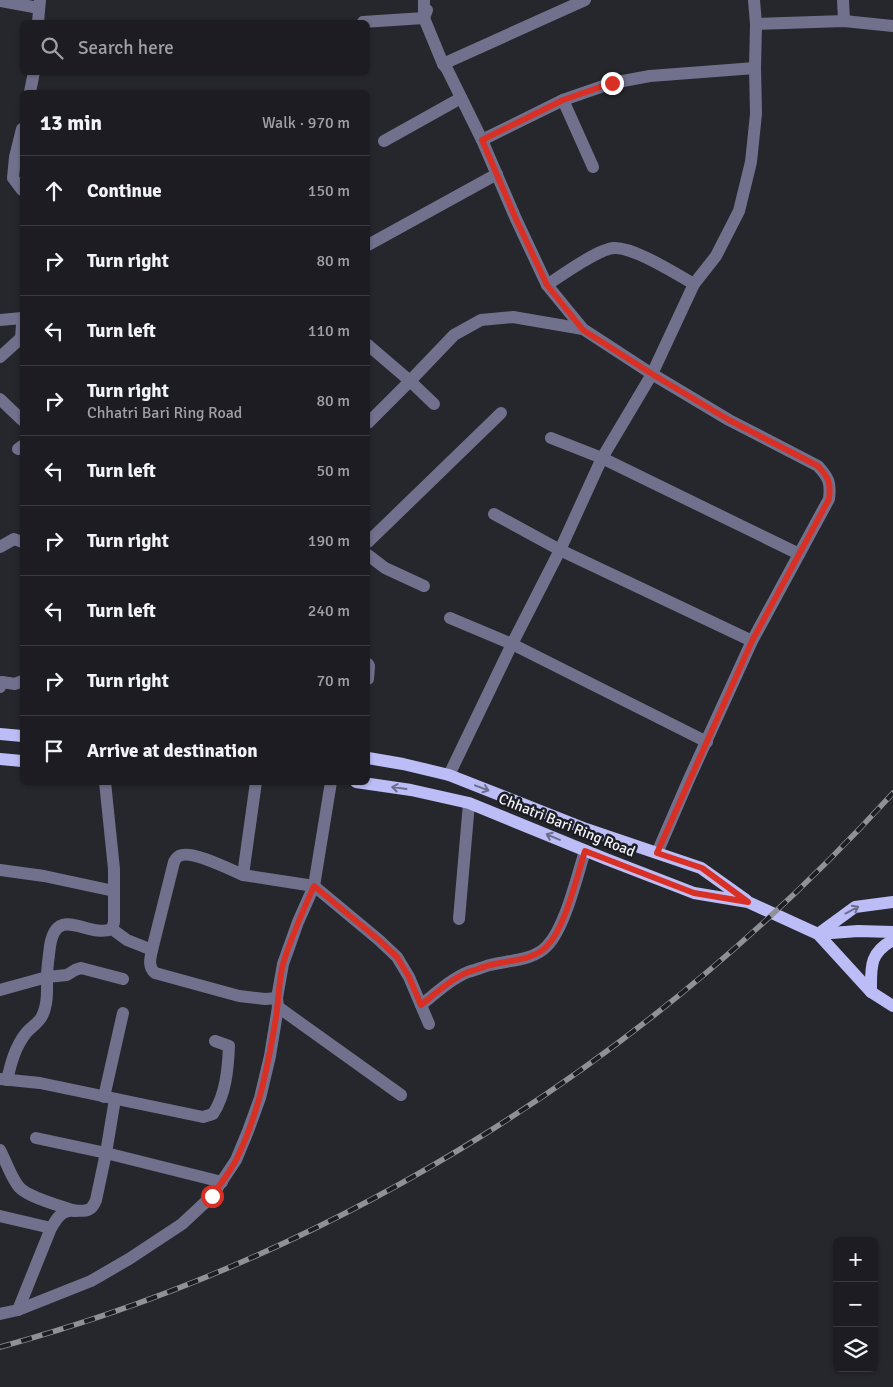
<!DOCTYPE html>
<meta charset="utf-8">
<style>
:root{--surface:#1c1c22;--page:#29292f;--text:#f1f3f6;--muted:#a0a1a5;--line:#3a3a40}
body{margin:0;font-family:Signika,sans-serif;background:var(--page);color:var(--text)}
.controls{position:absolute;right:15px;bottom:15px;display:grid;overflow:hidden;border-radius:8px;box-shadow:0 1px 4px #0004}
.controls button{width:45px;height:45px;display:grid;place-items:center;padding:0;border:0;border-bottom:1px solid var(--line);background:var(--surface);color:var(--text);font:25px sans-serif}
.stop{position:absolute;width:15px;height:15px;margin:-11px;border:4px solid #d93025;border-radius:50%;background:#fff}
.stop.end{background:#d93025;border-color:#fff;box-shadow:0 1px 5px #0008}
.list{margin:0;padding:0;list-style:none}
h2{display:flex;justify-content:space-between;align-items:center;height:65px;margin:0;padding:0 20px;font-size:21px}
h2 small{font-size:16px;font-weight:400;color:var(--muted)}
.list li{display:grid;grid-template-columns:32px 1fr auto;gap:15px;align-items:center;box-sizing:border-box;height:70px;padding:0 20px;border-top:1px solid var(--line)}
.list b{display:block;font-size:19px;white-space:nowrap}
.list p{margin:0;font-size:16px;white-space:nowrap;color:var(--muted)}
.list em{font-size:16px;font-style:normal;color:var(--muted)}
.icon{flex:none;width:28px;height:28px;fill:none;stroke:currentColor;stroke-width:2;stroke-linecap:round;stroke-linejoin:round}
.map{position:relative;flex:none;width:893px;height:1387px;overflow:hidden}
.search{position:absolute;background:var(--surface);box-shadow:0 1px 4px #0004;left:20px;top:20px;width:350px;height:55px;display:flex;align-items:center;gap:12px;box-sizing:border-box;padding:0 18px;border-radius:8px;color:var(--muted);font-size:19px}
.panel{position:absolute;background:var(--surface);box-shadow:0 1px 4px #0004;left:20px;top:90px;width:350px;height:695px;border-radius:8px}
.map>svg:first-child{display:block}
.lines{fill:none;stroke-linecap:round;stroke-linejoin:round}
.minor{stroke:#71718d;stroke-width:12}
.major{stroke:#bcbcf6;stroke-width:12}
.rail-casing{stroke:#909097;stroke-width:5.5}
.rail{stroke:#1c1c23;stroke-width:4;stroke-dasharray:11;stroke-linecap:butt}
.oneway{stroke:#6c6c8c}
.route{stroke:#d93025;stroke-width:6}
.labels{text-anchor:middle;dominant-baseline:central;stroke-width:5;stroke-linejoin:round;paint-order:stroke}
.street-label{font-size:15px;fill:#f2f2f8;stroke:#1c1c23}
</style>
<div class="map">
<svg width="893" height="1387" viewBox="0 0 893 1387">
<rect width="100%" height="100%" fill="#26262d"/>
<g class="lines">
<g class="minor">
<polyline points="424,0 424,18 443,64 447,69 482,140 516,219 547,285 583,329"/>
<polyline points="843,0 844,21"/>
<polyline points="0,1 39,8"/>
<polyline points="38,22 40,0"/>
<polyline points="363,22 424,18 427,10"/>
<polyline points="756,24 844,21 893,26"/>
<polyline points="443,64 585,0"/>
<polyline points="30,92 34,72"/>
<polyline points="563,100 593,167"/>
<polyline points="22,129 15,157 13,178 22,190"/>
<polyline points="482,140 563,100 612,83 650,76 755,68"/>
<polyline points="384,141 461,98"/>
<polyline points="368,245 497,174"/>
<path d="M 547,285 C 562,275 598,249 614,248 C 634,247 676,274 694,284"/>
<polyline points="0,320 22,318"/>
<polyline points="368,345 410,381 434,404"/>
<polyline points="0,357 21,338 22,325"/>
<polyline points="0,399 22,420"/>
<path d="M 368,423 L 410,381 L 454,335 L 481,320 L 513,317 L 583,329 L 652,374 L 729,420 L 818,466 C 829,478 831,483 829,499 L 752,641 L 689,779 L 657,853"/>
<polyline points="551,438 602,458 799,554"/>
<polyline points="18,449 22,446"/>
<polyline points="494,514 560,550 752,641"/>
<polyline points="368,542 501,413"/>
<polyline points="0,547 14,539 22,542"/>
<polyline points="368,555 385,568 424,586"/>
<polyline points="450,618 512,644 707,742"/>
<polyline points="368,664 369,666 368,679"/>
<polyline points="0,687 2,682 15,684 22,681"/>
<polyline points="449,775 512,644 560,550 602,458 652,374 694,284 716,256 739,211 751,162 756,114 755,68 756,24 754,0"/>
<polyline points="256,782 243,875 314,886 379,940 397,957 409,977 429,1024"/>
<polyline points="0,870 44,876 114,891"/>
<polyline points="459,919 469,803"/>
<path d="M 112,929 L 127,940 L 152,950 C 150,959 148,967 155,973 L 239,996 L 265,999 L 277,998"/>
<path d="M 152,950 L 174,862 C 175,860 177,857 179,856 C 191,849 231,870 243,875"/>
<path d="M 0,990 L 47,977 C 47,967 49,956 50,946 C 57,903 88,939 112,929 L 114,922 L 114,869 L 105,782"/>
<path d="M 421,1005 C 436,993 451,979 468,972 C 475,970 483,967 490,965 C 509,960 533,961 547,946 C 565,928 577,876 585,851"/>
<polyline points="278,1007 401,1095"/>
<path d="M 0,1079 L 40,1083 L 203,1117 L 213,1114 C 226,1094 228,1069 229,1046 L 215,1041"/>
<path d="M 7,1080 C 11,1063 15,1047 26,1033 C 31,1027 39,1023 42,1016 C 48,1005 47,990 47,977 L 67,975 L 75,970 L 81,968 L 123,979"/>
<polyline points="104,1097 123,1013"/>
<polyline points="36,1138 106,1153 222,1182"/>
<path d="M 0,1150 C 6,1161 12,1180 20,1188 C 30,1198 61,1206 75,1211"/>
<polyline points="0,1216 51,1228"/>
<path d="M 18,1310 L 51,1228 C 55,1222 58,1215 65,1212 C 79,1207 89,1218 96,1200 L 106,1153 L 115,1099"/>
<polyline points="0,1314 18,1310 91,1281 129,1259 182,1224 212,1196 236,1160 248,1131 260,1098 270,1056 278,1007 277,998 283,964 298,922 314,886 331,782"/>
</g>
<g class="major">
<polyline points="0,734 22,736"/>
<polyline points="368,758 403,764 449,775 586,829 701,868 746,900"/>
<polyline points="0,759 22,761"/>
<polyline points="356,782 411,790 469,803 606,859 694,893 748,902 818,934 871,992 893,1006"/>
<polyline points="818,934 855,907 893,902"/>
<polyline points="818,934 858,931 893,932"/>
<path d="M 871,992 C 871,967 869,953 893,940"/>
</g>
<g class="rail-casing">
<path id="rail" d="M 0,1347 C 345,1253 653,1056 893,793"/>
</g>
<use href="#rail" class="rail"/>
</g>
<defs><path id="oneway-shaft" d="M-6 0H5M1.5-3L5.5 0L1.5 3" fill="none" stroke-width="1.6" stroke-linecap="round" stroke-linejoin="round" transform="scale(1.25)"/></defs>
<g class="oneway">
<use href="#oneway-shaft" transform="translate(399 788) rotate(-172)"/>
<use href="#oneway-shaft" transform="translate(482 788) rotate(21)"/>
<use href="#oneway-shaft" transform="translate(553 837) rotate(-157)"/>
<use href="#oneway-shaft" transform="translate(852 910) rotate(-28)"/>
</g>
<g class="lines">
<path class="route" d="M 212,1196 C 220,1184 231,1171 237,1158 C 258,1115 267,1070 275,1023 C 279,1003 278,983 283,964 C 291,937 303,911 314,886 L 379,940 L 397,957 L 409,977 L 421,1005 C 436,993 451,979 468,972 C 475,970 483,967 490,965 C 509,960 533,961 547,946 C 565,928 577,876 585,851 L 694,893 L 748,902 L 702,868 L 657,853 L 752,641 L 829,499 C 831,483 829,478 818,466 L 729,420 L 652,374 L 583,330 L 547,285 L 516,219 L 482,140 L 563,100 L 612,83"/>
</g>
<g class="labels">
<g class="street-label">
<text transform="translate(567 825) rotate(22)">Chhatri Bari Ring Road</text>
</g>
</g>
</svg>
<div class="controls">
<button>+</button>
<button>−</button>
<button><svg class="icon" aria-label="layers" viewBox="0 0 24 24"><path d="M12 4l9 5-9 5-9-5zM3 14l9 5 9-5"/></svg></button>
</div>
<div class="stop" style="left:212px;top:1196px"></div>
<div class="stop end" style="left:612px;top:83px"></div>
<div class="search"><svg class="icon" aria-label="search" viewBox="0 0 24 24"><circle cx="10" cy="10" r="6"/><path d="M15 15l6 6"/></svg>Search here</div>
<section class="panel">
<h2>13 min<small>Walk · 970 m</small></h2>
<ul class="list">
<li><svg class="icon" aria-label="ahead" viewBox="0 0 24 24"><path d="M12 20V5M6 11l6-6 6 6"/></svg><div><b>Continue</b></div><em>150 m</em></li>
<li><svg class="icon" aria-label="right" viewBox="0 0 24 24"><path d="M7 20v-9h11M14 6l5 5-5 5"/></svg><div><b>Turn right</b></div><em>80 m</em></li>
<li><svg class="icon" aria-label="left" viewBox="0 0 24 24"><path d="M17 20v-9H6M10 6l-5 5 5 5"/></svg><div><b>Turn left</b></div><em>110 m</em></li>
<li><svg class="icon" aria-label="right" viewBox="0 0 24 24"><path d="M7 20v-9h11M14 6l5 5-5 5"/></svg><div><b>Turn right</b><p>Chhatri Bari Ring Road</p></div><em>80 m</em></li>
<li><svg class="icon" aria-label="left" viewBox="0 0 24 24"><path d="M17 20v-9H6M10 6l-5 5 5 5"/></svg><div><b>Turn left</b></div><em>50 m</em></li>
<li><svg class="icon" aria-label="right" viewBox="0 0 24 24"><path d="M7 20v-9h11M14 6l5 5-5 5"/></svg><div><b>Turn right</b></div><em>190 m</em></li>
<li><svg class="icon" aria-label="left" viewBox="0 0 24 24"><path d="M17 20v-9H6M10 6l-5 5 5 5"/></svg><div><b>Turn left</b></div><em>240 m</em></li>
<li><svg class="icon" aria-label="right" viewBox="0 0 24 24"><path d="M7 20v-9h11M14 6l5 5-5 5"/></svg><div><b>Turn right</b></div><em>70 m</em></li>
<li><svg class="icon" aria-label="arrive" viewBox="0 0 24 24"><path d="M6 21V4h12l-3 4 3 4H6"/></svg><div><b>Arrive at destination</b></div></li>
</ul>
</section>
</div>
